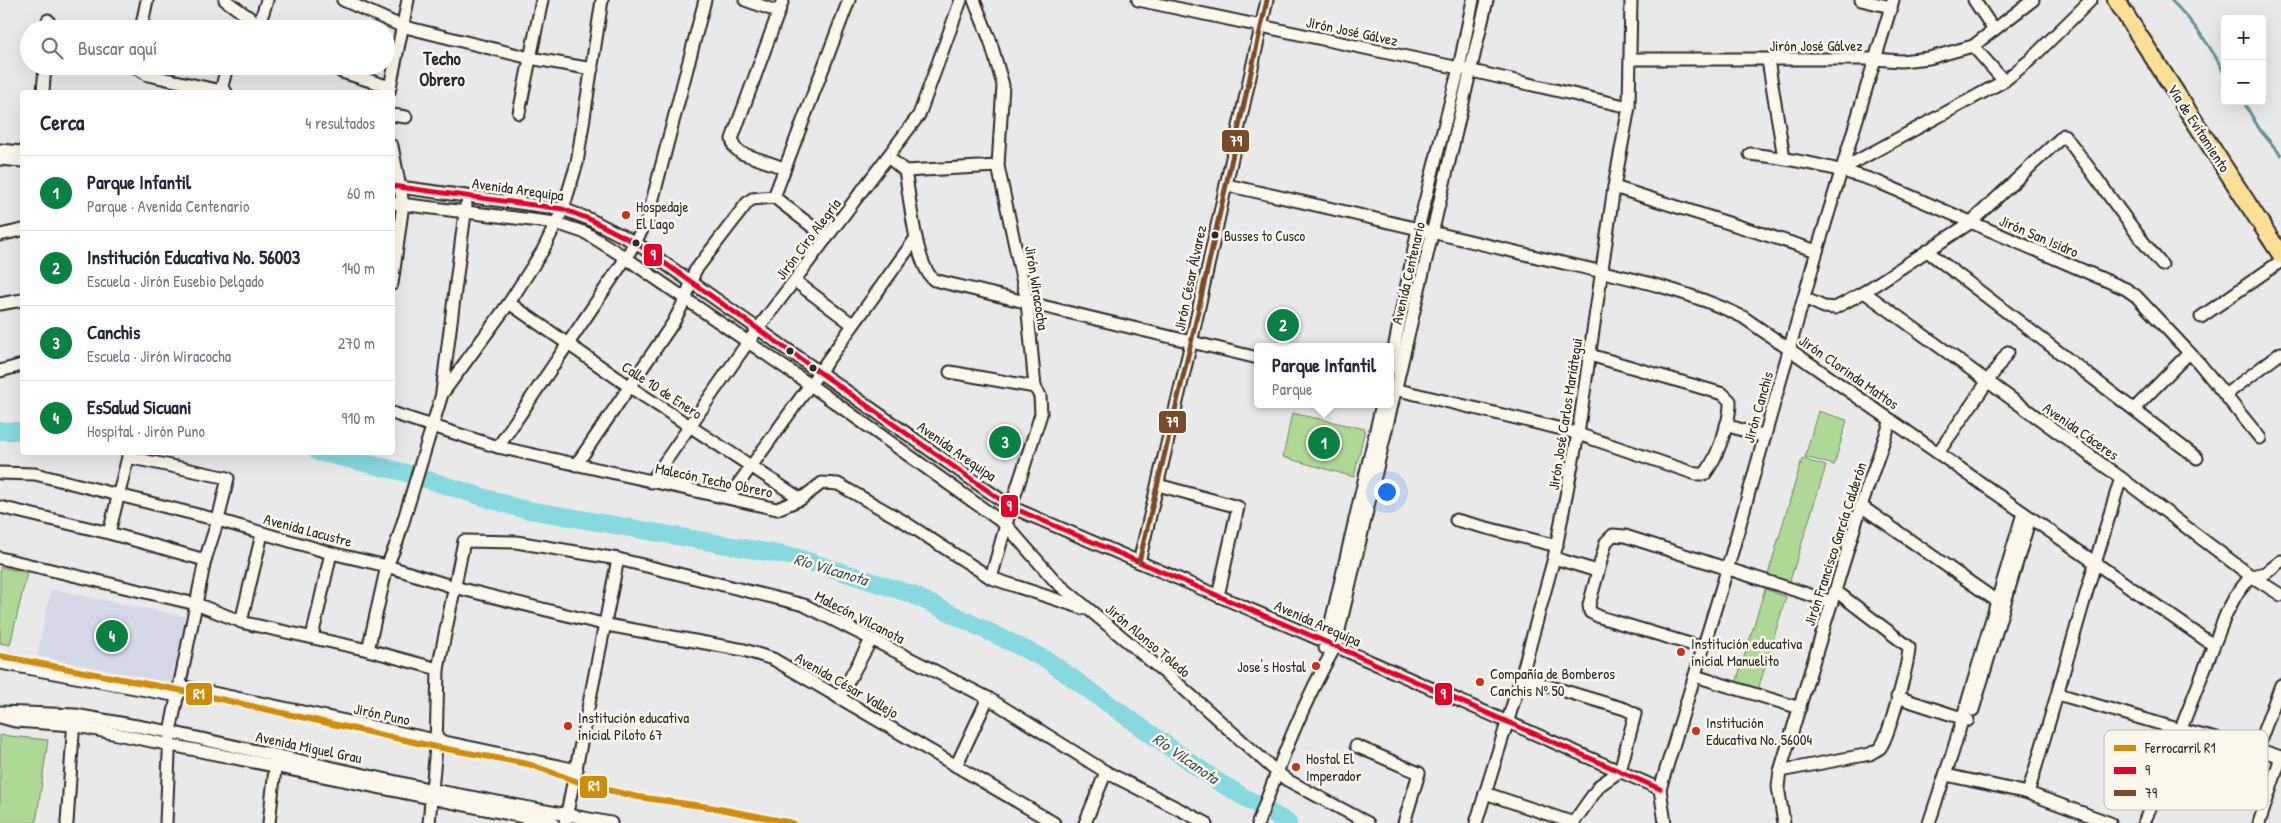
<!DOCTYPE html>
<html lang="es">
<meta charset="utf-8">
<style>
:root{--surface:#fff;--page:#f6f6f7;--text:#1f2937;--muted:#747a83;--line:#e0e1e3;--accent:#0b8043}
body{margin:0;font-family:"Patrick Hand",sans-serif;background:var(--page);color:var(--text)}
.controls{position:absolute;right:15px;top:15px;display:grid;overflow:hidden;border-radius:5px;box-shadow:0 5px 20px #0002}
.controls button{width:45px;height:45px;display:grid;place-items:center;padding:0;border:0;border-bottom:1px solid var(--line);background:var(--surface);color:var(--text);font:25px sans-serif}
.you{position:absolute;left:1386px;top:491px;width:18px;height:18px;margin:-12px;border:4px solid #fff;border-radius:50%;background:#1a73e8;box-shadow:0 0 0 8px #1a73e833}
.badge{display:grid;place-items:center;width:32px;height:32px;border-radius:50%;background:var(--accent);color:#fff;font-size:16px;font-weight:700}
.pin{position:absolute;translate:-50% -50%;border:2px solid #fff;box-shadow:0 1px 5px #0006}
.popup{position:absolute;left:1254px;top:343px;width:140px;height:65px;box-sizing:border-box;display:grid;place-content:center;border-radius:5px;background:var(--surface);filter:drop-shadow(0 1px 4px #0005);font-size:16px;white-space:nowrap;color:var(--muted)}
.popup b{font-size:19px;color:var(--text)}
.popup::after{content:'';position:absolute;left:50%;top:100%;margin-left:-10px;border:10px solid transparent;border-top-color:var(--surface)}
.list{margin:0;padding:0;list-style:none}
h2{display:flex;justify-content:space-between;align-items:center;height:65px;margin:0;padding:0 20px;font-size:21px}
h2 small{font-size:16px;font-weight:400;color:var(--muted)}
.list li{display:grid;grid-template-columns:32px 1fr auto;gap:15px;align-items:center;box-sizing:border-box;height:75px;padding:0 20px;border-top:1px solid var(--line)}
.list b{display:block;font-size:19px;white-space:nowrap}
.list p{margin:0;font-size:16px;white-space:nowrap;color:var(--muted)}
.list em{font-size:16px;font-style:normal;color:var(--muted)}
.icon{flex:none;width:28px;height:28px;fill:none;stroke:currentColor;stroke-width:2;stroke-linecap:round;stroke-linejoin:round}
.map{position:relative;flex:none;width:2281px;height:823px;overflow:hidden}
.search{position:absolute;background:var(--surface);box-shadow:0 5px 20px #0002;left:20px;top:20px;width:375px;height:55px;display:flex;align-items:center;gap:12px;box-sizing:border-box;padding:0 18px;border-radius:28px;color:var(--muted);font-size:19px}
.panel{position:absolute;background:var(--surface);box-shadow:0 5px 20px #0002;left:20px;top:90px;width:375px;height:365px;border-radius:5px}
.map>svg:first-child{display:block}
.built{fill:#d5d8e7}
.green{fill:#afd896;stroke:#6d8260}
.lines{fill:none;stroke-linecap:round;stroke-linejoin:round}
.stream{stroke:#629397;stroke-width:3}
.river{stroke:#87d8df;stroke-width:18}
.minor-casing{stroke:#2b2b2b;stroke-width:15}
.highway-casing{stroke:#2b2b2b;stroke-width:20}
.minor{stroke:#fbf7ec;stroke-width:11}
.highway{stroke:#fbdf96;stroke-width:16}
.bus-1-casing{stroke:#fbf7ec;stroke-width:9}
.bus-2-casing{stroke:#fbf7ec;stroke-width:9}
.bus-1{stroke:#e4002b;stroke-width:5}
.bus-2{stroke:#7a4b2a;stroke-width:5}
.rail-1-casing{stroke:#fbf7ec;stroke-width:10}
.rail-1{stroke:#ce8d09;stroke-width:6}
.poi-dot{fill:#c8321e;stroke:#fbf7ec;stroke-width:2}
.bus-dot{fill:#2b2b2b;stroke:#fbf7ec;stroke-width:2}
.labels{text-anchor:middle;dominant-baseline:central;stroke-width:5;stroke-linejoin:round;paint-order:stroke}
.bus-label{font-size:14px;fill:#2b2b2b;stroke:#fbf7ec;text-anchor:start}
.street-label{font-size:15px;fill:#2b2b2b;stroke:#fbf7ec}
.poi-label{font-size:15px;fill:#2b2b2b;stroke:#fbf7ec;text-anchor:start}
.water-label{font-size:16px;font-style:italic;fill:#425658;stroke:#fbf7ec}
.quarter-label{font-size:18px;font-weight:bold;fill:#2b2b2b;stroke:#fbf7ec}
.key{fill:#fbf7ec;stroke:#bdbab2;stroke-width:1}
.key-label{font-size:14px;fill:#2b2b2b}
.line-badge{stroke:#fbf7ec;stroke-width:2}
.badge-label{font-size:14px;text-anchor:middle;font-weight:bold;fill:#fff}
</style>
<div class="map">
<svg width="2281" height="823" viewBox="0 0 2281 823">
<rect width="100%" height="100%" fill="#eae9ea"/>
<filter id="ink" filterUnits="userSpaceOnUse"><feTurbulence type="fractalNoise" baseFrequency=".02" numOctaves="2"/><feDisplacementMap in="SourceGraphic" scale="10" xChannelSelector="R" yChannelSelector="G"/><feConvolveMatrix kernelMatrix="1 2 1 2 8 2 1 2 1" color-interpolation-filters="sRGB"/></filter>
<g filter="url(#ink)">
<polygon class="built" points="51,589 186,617 172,683 37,656"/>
<g class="green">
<polygon points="1818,411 1847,420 1834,465 1805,457"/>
<polygon points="1292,413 1365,429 1354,477 1283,457"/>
<polygon points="1802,459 1826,466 1789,584 1767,578"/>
<polygon points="0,567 27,573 10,645 0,643"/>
<polygon points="1765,589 1786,597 1758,690 1736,683"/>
<polygon points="0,735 48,740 36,823 0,823"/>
</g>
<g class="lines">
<g class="stream">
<path d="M 2171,0 C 2194,23 2211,45 2225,75"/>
<polyline points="2243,101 2260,130 2281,155"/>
</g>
<g class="river">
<polyline points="0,431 22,431"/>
<polyline points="318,452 403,472 518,508 795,557 911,594 1047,660 1217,781 1288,823"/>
</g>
<g class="minor-casing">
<g id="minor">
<polyline points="225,0 265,29"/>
<polyline points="343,0 401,26 530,58 592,69"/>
<polyline points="745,0 779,12"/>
<polyline points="783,0 732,139 734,147 741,153 784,168"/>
<polyline points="974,0 990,40 1003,85 998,166 1027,302 1035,387 1040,396 1041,414 1011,507 991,578"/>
<polyline points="1138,0 1459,68 1629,107"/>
<polyline points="1861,0 1891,7"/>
<polyline points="1974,0 1994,30"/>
<polyline points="259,25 267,0"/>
<polyline points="47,29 48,20"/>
<polyline points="141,29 147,0"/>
<polyline points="241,29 247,16"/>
<polyline points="1973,46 2004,81"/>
<polyline points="1631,59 1874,59 1901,61 1929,58 1973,46 2033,0"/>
<polyline points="1768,60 1784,158"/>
<polyline points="134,66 148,75 226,92"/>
<polyline points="332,66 342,72 390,87"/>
<polyline points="221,91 227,66"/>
<polyline points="43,92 45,66"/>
<polyline points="389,92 408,0"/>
<polyline points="519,113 542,0"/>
<polyline points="392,115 406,117"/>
<polyline points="392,146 403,204 392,284"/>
<polyline points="0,150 22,152"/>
<path d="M 1750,154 C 1794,159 1836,167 1878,182 L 2126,289 L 2136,296 L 2199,363 L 2260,438"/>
<path d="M 888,157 L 905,171 C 910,196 915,265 934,280 L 1258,358"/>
<polyline points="0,159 22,161"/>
<polyline points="1842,169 2004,81 2030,60 2091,0"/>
<polyline points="905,171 998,166"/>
<path d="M 1226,185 C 1328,207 1431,232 1533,256 C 1604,273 1678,285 1743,317 L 2213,645"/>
<polyline points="392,186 563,209 589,219 636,243 1011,507 1326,642 1660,789"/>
<polyline points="1614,187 1817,251"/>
<polyline points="774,197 849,0"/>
<polyline points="774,197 827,238"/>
<polyline points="392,203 556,223 586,233 626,258 809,384 1006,525 1056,582 1176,682 1270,766 1287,780 1368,823"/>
<polyline points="0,235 22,230"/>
<polyline points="1927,251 2197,458"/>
<polyline points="795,281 852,324"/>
<polyline points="1864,292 2121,478 2251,576 2281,595"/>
<path d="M 1804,298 L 1824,307 L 1835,308 L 1864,292 L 1970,223 L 2064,135 C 2098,178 2127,224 2162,265"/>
<polyline points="509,303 630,387 801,499"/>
<polyline points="0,304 22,300"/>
<polyline points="2201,317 2281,261"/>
<polyline points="1390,369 1418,229 1459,68 1473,0"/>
<polyline points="0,371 22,365"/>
<polyline points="950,372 1035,387"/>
<path d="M 1390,388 L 1566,430 L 1696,474 L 1705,474 C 1717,458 1731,420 1730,401 L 1723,394 L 1590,355"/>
<polyline points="442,392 466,205"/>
<polyline points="2225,395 2281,353"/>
<polyline points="2134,409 2189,353"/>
<polyline points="392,413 498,447 777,509 801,499 822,483 838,484 903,521 991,578 1082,608"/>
<polyline points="1726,425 1765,437"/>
<polyline points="498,447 626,258 647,221 705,0"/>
<polyline points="1938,453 2008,352"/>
<polyline points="576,465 673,323 685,300 695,271 747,203 752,199 774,197"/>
<polyline points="0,473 35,474 218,520 331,553 387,566 454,587 607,625 744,650 773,659 1054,823"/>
<polyline points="651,482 748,342 919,115 961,0"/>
<polyline points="1158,485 1238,507 1218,596"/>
<polyline points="729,497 916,238"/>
<polyline points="1861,506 2001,604"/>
<polyline points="0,507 109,533 205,560"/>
<polyline points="1456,520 1557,546"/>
<polyline points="109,533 128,457 228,478 218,520 205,560 170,732 166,823"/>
<polyline points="0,558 196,604 245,623 368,650 438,669"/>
<polyline points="1554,558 1597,571"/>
<polyline points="1139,562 1191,343 1267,0"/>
<polyline points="241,622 262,534"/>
<polyline points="312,637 331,553"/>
<polyline points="1325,648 1382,404"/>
<polyline points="1703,648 1600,617 1590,612 1589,605 1606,542 1613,535 1625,536 1832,602"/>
<polyline points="368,650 387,566 397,542 442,394 509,303 543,250 563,209 577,163 602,0"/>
<polyline points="0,663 178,696"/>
<polyline points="1695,676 1800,708"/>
<polyline points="1521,678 1625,709 1635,714 1620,771 1600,785 1573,823"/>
<polyline points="180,686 577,770"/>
<polyline points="2058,694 2181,730 2257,749 2281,757"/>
<polyline points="1897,697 1968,720"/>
<polyline points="839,698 871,640"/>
<polyline points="1973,710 2030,518"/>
<polyline points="0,712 75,715 170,732 433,790 611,823"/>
<polyline points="0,717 15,721 73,725 553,823"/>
<polyline points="1356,746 1419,773 1404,823"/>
<polyline points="2257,749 2281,685"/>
<polyline points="956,766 988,698"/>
<path d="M 1780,771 L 1870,754 C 1873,752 1877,750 1880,748 C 1889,737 1909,662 1909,647 L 1841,595 L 1835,593"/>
<polyline points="1946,775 2028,793 2110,823"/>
<polyline points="1485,793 1574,823"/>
<path d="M 2028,793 C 2060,688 2088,582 2121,478"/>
<polyline points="67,823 74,719"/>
<polyline points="269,823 276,760"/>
<polyline points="429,823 436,747 438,669 464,541 516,542 618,559 804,605 988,698 1106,772 1206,823"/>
<polyline points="565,823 618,559"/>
<polyline points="1085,823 1106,772"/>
<path d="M 1258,823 C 1280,763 1303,702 1335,647 L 1487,0"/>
<polyline points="1476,823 1521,678 1554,558 1578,434 1614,187 1629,107 1631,0"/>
<polyline points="1665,823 1660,789 1727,570 1817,251 1893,0"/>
<polyline points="1784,823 1778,787 1780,771 1861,506 1891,420"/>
<polyline points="1929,823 1953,751 2023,513"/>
<polyline points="2144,823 2226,614 2236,595 2251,576 2266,573 2281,561"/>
<polyline points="2259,823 2281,757"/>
</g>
</g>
<g class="highway-casing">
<polyline id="highway" points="2116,0 2281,255"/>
</g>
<use href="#minor" class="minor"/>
<use href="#highway" class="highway"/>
<g class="bus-1-casing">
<polyline id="bus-1" points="392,186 563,209 589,219 636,243 1011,507 1326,642 1660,789"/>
</g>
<g class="bus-2-casing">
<polyline id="bus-2" points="1139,562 1191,343 1267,0"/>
</g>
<use href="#bus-1" class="bus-1"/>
<use href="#bus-2" class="bus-2"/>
<g class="rail-1-casing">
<polyline id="rail-1" points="0,656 179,690 436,747 528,764 587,785 638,797 709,807 793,823"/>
</g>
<use href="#rail-1" class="rail-1"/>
</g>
</g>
<g class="poi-dot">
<circle cx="626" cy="215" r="5"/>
<circle cx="1681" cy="652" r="5"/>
<circle cx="1316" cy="666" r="5"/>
<circle cx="1480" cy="682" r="5"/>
<circle cx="568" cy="726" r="5"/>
<circle cx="1696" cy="731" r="5"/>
<circle cx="1296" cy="767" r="5"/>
</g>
<g class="bus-dot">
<circle cx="1215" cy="235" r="4.5"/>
<circle cx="636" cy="243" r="4.5"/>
<circle cx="790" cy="351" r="4.5"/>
<circle cx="813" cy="368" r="4.5"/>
</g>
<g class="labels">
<g class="bus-label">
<text x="1224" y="235">Busses to Cusco</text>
</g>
<g class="street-label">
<text transform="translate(1352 31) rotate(12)">Jirón José Gálvez</text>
<text x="1816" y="45">Jirón José Gálvez</text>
<text transform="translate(2199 128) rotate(57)">Vía de Evitamiento</text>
<text transform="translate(518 189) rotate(8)">Avenida Arequipa</text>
<text transform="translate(2039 236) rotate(23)">Jirón San Isidro</text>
<text transform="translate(808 239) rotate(-53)">Jirón Ciro Alegría</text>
<text transform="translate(1408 273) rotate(-77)">Avenida Centenario</text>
<text transform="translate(1190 278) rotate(-78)">Jirón César Álvarez</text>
<text transform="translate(1037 288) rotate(81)">Jirón Wiracocha</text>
<text transform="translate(1849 372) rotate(35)">Jirón Clorinda Mattos</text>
<text transform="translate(662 390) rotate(33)">Calle 10 de Enero</text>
<text transform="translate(1758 407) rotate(-74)">Jirón Canchis</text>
<text transform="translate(1565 414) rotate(-81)">Jirón José Carlos Mariátegui</text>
<text transform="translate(2081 431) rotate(35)">Avenida Cáceres</text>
<text transform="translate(957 451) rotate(35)">Avenida Arequipa</text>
<text transform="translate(714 480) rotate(12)">Malecón Techo Obrero</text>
<text transform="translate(308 530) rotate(15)">Avenida Lacustre</text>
<text transform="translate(1835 544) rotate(-72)">Jirón Francisco García Calderón</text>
<text transform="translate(860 617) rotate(27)">Malecón Vilcanota</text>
<text transform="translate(1318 623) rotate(24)">Avenida Arequipa</text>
<text transform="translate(1148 640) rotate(40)">Jirón Alonso Toledo</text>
<text transform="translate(847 685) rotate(30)">Avenida César Vallejo</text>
<text transform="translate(382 714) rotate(12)">Jirón Puno</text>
<text transform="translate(309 747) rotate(12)">Avenida Miguel Grau</text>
</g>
<g class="poi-label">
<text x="636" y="206">Hospedaje<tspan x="636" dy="17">El Lago</tspan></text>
<text x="1691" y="643">Institución educativa<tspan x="1691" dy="17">inicial Manuelito</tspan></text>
<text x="1306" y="666" text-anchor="end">Jose's Hostal</text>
<text x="1490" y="673">Compañía de Bomberos<tspan x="1490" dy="17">Canchis Nº 50</tspan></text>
<text x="578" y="717">Institución educativa<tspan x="578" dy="17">inicial Piloto 67</tspan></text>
<text x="1706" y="722">Institución<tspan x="1706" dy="17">Educativa No. 56004</tspan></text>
<text x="1306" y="758">Hostal El<tspan x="1306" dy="17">Imperador</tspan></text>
</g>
<g class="water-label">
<text transform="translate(831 569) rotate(17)">Río Vilcanota</text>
<text transform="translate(1186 758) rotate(35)">Río Vilcanota</text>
</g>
<g class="quarter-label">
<text x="442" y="58">Techo<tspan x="442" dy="21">Obrero</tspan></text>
</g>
</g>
<rect x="2104" y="730" width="164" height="80" rx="8" class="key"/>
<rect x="2114" y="745" width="22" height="6" fill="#ce8d09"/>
<rect x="2114" y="767" width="22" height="7" fill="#e4002b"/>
<rect x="2114" y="790" width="22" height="6" fill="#7a4b2a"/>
<g class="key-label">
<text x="2145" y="753">Ferrocarril R1</text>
<text x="2145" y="775">9</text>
<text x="2145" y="798">79</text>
</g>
<g class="line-badge">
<rect x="1221" y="129" width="29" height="24" rx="5" fill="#7a4b2a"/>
<rect x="643" y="243" width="20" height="24" rx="5" fill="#e4002b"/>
<rect x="1158" y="410" width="29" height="24" rx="5" fill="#7a4b2a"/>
<rect x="1000" y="494" width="19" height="24" rx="5" fill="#e4002b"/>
<rect x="1434" y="682" width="19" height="24" rx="5" fill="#e4002b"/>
<rect x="185" y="682" width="28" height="24" rx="5" fill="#ce8d09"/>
<rect x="579" y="775" width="29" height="24" rx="5" fill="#ce8d09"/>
</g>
<g class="badge-label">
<text x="1236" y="146">79</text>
<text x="653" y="260">9</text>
<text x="1172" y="427">79</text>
<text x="1009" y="511">9</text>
<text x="1443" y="699">9</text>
<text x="199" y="699">R1</text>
<text x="594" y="791">R1</text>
</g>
</svg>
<div class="controls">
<button>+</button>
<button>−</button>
</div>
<div class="you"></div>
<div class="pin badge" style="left:1324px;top:443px">1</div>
<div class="popup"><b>Parque Infantil</b>Parque</div>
<div class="pin badge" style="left:1283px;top:325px">2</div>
<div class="pin badge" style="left:1005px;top:442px">3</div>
<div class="pin badge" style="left:112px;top:636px">4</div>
<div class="search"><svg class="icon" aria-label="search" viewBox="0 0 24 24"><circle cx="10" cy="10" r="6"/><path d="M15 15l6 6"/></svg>Buscar aquí</div>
<section class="panel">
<h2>Cerca<small>4 resultados</small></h2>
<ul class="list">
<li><span class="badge">1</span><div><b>Parque Infantil</b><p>Parque · Avenida Centenario</p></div><em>60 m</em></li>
<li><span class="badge">2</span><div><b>Institución Educativa No. 56003</b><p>Escuela · Jirón Eusebio Delgado</p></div><em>140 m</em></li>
<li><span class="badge">3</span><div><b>Canchis</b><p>Escuela · Jirón Wiracocha</p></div><em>270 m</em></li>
<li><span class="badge">4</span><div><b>EsSalud Sicuani</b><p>Hospital · Jirón Puno</p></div><em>910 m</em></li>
</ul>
</section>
</div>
